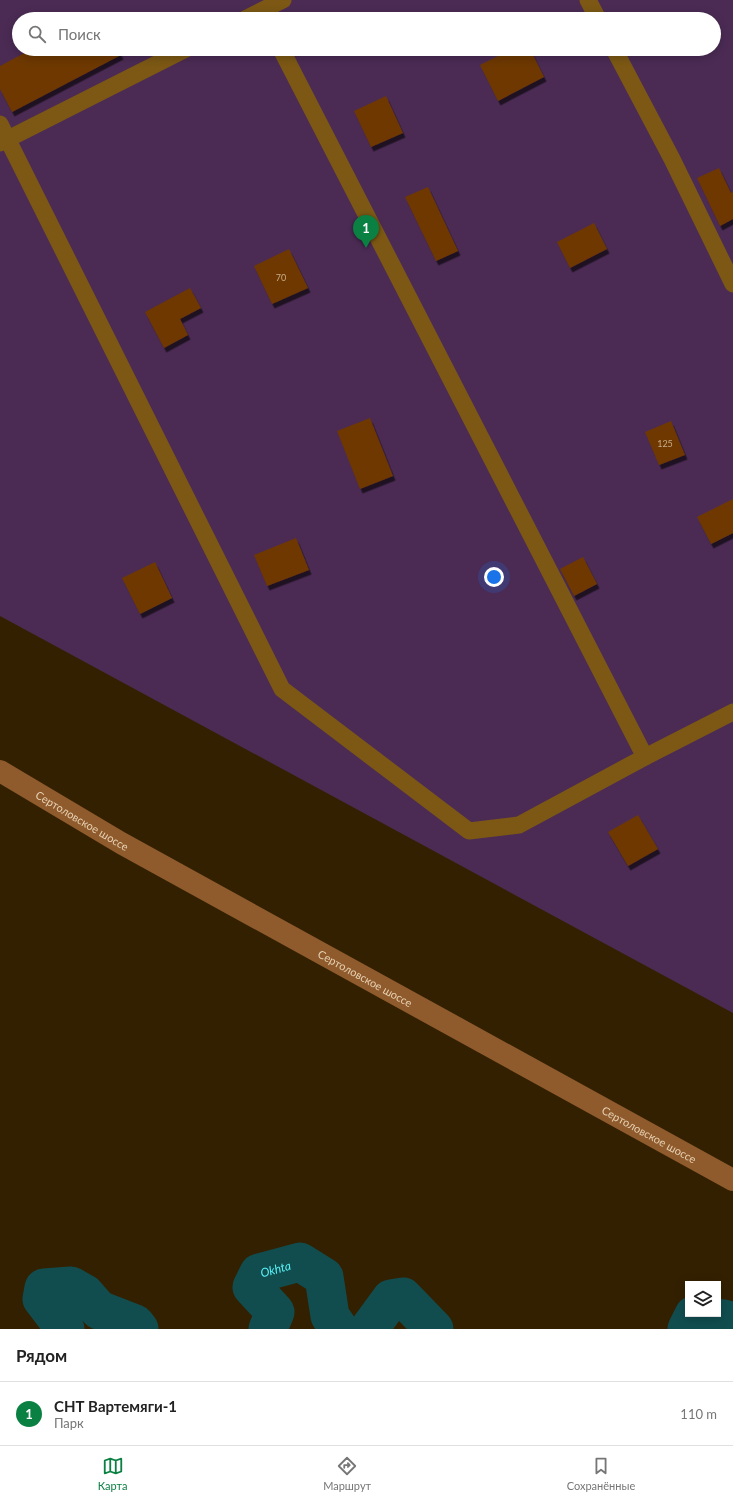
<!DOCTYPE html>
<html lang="ru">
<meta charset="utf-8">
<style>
:root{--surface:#fff;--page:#f2f2f2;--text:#222;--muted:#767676;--line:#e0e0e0;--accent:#0b8043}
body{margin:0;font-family:Lato,sans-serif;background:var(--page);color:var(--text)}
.controls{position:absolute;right:12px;bottom:12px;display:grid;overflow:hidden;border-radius:0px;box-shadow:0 2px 10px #0003}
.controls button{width:36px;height:36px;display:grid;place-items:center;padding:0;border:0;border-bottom:1px solid var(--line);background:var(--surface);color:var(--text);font:20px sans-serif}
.you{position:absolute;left:494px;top:577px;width:14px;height:14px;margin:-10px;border:3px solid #fff;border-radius:50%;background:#1a73e8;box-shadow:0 0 0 6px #1a73e833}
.badge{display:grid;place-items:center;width:26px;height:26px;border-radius:50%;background:var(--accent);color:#fff;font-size:13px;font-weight:700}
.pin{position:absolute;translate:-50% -33px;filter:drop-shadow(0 1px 2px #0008)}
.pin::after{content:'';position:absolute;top:21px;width:14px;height:12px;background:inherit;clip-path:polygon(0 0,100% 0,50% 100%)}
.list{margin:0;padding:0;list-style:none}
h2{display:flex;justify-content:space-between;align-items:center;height:52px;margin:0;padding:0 16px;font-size:17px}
h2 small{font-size:13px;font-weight:400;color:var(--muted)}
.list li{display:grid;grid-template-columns:26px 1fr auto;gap:12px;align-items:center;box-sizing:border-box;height:64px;padding:0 16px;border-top:1px solid var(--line)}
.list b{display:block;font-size:15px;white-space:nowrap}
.list p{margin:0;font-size:13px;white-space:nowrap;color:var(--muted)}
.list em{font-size:13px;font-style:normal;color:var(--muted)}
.icon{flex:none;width:22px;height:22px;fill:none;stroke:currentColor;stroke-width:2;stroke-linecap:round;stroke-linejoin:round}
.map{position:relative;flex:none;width:733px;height:1329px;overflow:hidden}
.search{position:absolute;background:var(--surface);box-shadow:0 2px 10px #0003;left:12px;right:12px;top:12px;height:44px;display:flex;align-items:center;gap:10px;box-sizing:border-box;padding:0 14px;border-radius:22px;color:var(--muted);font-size:15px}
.sheet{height:116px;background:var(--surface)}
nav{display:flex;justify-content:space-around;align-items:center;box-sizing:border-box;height:56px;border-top:1px solid var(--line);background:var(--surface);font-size:11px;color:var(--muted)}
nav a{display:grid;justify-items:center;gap:2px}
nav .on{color:var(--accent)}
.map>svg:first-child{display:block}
.green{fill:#4b2b54;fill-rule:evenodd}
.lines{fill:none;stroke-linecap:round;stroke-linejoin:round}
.river{stroke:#114d4f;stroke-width:39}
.building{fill:#6e3800;filter:url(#shadow)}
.minor{stroke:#7c5814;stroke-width:17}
.secondary{stroke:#8f5b2d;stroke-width:22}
.labels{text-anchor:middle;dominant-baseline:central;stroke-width:4;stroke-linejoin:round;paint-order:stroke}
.number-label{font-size:9px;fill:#c9ac87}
.street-label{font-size:11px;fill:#e7d2b4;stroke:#332000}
.water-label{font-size:12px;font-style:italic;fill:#59f2f6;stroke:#332000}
</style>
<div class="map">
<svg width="733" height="1329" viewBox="0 0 733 1329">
<defs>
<filter id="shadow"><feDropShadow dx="2.5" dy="4.5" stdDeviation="0" flood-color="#0009"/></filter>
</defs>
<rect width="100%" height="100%" fill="#332000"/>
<path class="green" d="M 0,0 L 733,0 L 733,1013 L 0,616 ZM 19,19 L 714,19 L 714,49 L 19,49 Z"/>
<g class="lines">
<g class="river">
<polyline points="65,1329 42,1299 44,1288 71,1286 85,1294 99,1310 135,1324 139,1329"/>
<path id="s1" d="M 268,1329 L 275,1312 L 252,1287 L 259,1273 L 300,1262 L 324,1277 L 330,1316 L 339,1329"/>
<polyline points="369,1329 391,1299 403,1297 434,1329"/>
<polyline points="687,1329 694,1315 724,1319 729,1329"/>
</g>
</g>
<g class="building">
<polygon points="100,14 102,19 90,19"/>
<polygon points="32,49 118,49 121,55 12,112 0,89 0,66"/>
<polygon points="512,49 530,49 544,77 498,101 480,65"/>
<polygon points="386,96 403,133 371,147 354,111"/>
<polygon points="719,168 731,193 733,192 733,219 720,226 697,178"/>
<polygon points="428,187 458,251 436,261 405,197"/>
<polygon points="594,223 607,249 570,268 557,242"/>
<polygon points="289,249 308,288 272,304 254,266"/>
<polygon points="190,288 201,308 180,319 188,335 164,348 145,312"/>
<polygon points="370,418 393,476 360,489 337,431"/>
<polygon points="671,421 685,455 659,465 645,432"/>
<polygon points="733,499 733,533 711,544 697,517"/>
<polygon points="296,538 309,570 267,586 254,555"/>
<polygon points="583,557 597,584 574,596 560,569"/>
<polygon points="155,562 172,598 140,614 122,578"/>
<polygon points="638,815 658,849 628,866 608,832"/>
</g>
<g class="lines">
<g class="minor">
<polyline points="588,0 598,19"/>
<polyline points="245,19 283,0"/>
<polyline points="281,49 645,757"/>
<polyline points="614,49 672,159 733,284"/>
<polyline points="0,124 282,689 469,831 519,825 645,757 733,712"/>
<polyline points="0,143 186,49"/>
</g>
<path class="secondary" id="s2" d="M 0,771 L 121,843 L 733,1180"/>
</g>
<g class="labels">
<g class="number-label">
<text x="281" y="277">70</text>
<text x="665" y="443">125</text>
</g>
<g class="street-label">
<text stroke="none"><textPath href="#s2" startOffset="96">Сертоловское шоссе</textPath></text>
<text stroke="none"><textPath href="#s2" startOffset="420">Сертоловское шоссе</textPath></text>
<text stroke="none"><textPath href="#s2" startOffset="744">Сертоловское шоссе</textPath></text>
</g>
<g class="water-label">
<text stroke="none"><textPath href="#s1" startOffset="85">Okhta</textPath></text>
</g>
</g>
</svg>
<div class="controls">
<button><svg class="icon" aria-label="layers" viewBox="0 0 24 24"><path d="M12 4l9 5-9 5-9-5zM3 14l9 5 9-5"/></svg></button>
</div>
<div class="you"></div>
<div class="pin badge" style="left:366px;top:248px">1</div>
<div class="search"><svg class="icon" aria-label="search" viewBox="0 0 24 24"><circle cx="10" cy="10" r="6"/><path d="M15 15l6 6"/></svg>Поиск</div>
</div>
<section class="sheet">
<h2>Рядом<small></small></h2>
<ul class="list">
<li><span class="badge">1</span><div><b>СНТ Вартемяги-1</b><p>Парк</p></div><em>110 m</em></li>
</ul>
</section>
<nav>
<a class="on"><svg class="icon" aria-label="map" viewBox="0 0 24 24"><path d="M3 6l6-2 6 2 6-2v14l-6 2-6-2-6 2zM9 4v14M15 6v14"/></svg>Карта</a>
<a><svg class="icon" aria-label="directions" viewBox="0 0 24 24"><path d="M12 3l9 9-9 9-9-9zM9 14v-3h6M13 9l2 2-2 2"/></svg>Маршрут</a>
<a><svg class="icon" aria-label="saved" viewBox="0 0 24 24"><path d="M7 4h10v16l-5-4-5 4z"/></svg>Сохранённые</a>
</nav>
